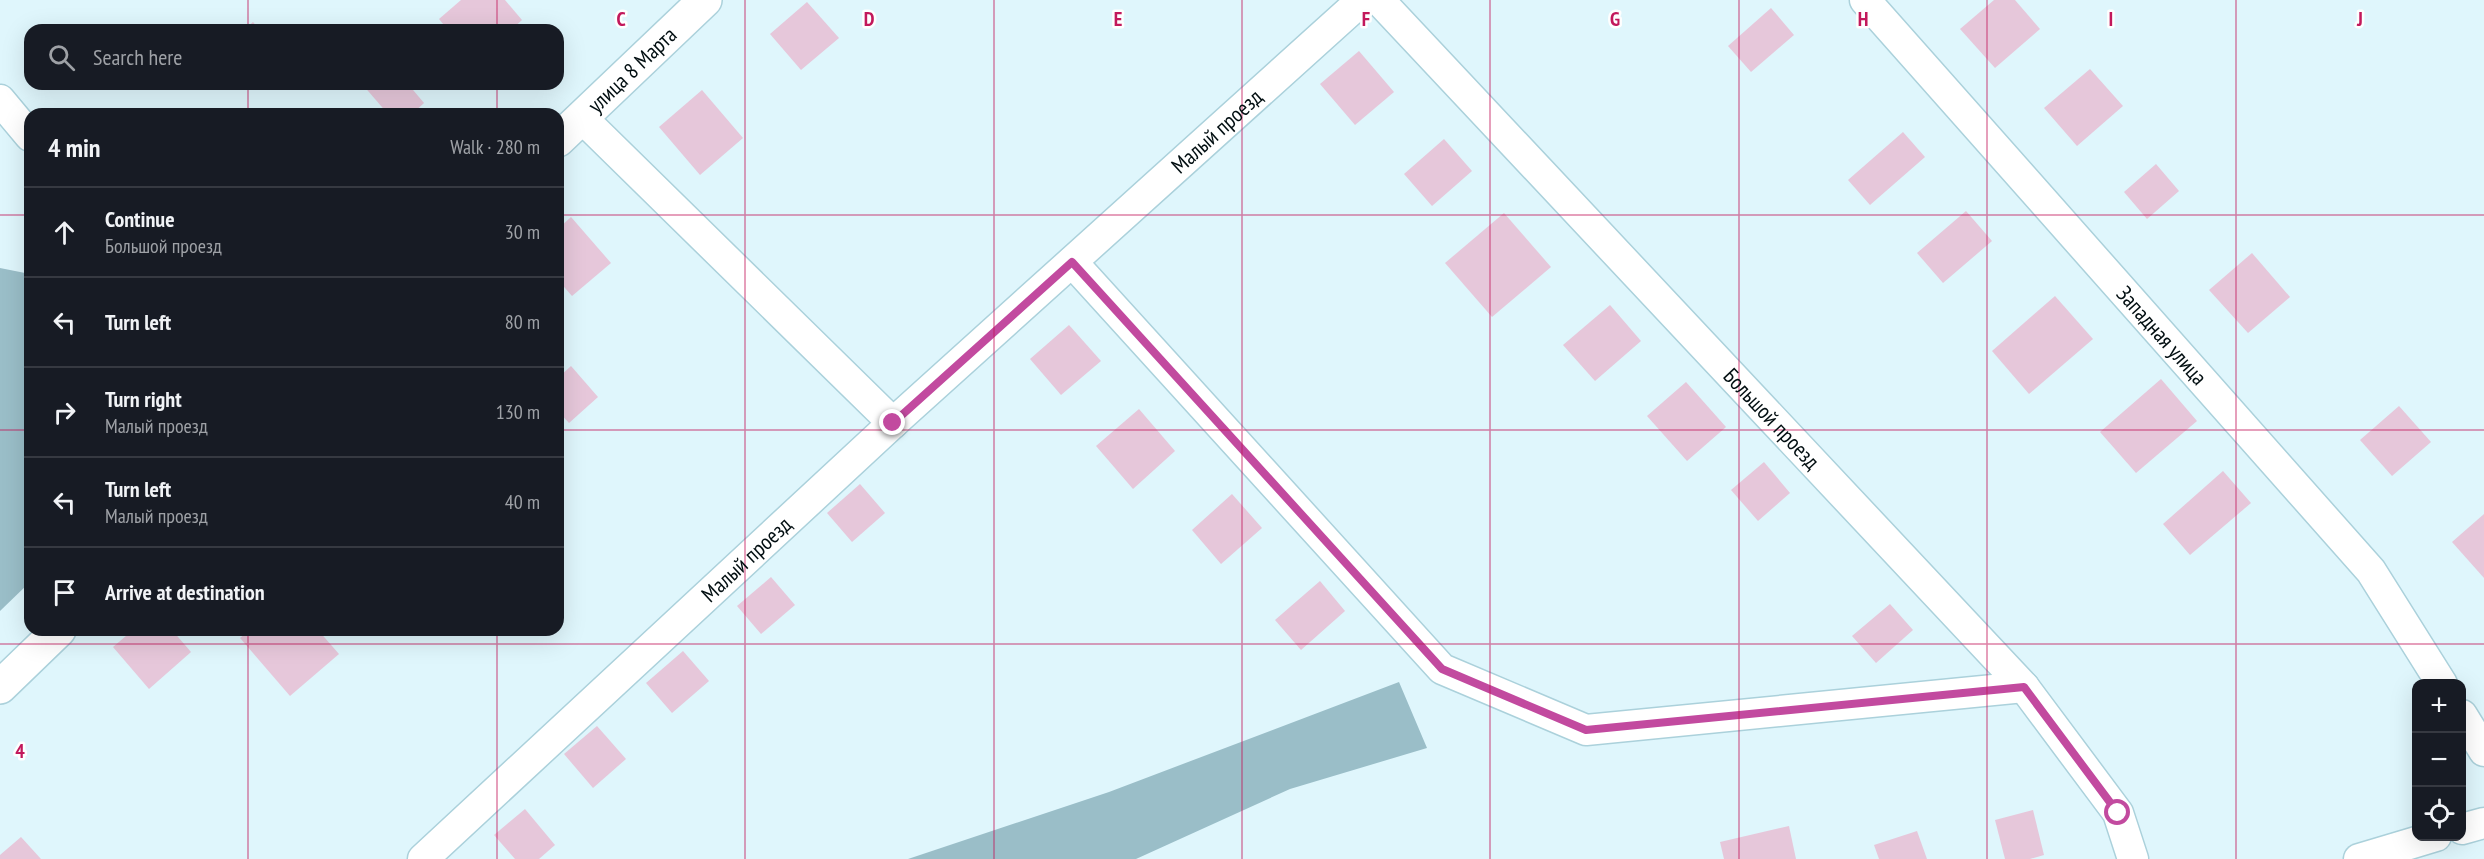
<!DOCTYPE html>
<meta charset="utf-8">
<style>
:root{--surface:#171b24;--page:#242831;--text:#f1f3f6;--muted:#9ea1a6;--line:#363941}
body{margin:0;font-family:"PT Sans Narrow",sans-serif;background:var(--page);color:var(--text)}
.controls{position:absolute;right:18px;bottom:18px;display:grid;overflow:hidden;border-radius:12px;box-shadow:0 6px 24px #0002}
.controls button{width:54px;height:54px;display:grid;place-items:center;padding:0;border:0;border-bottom:2px solid var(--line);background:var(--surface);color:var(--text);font:30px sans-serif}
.stop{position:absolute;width:18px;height:18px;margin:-14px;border:4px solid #c24a9f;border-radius:50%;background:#fff}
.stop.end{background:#c24a9f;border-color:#fff;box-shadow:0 2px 6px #0008}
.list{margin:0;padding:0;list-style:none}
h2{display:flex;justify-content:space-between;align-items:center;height:78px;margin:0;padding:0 24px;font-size:26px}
h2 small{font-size:20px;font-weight:400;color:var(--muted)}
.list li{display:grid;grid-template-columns:39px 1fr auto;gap:18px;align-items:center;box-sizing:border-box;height:90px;padding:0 24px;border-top:2px solid var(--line)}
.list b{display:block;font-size:22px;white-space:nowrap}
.list p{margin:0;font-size:20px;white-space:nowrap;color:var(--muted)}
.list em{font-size:20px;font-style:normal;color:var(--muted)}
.icon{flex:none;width:33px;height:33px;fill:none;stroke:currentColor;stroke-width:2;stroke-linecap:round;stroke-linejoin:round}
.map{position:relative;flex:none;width:2484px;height:859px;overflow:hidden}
.search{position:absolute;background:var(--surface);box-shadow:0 6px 24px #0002;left:24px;top:24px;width:540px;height:66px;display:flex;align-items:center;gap:15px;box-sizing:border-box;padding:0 21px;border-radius:18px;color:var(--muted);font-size:22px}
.panel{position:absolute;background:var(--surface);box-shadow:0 6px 24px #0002;left:24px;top:108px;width:540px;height:528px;border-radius:18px}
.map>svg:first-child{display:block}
.forest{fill:#9abec8}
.building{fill:#e6c7da}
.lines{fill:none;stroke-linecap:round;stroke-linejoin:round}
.minor-casing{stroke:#abd1db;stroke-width:33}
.secondary-casing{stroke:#abd1db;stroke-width:36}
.minor{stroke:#fff;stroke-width:30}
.secondary{stroke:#fff;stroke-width:33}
.route{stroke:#c24a9f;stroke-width:8}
.grid{fill:none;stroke:#c2185b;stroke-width:1.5;stroke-opacity:0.55}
.labels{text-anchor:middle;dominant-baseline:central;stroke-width:5;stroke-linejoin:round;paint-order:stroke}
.street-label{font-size:22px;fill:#020e11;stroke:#fefefe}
.grid-label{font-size:20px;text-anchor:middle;font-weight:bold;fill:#c2185b;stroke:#fefefe;stroke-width:5;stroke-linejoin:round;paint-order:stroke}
</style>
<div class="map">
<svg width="2484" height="859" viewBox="0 0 2484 859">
<rect width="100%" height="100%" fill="#dff6fc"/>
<g class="forest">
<polygon points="0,268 30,274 30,582 0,611"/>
<polygon points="1399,682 1427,748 1290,789 1136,859 908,859 1109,792"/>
</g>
<g class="building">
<polygon points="461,0 505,0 522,20 511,30 448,30 439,19"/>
<polygon points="1994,0 2015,0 2040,29 1995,68 1960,29"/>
<polygon points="807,2 839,38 801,70 770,34"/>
<polygon points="1771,8 1794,35 1751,72 1728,46"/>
<polygon points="253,22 260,30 244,30"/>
<polygon points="1359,51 1394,92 1355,125 1320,84"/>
<polygon points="2090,69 2123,106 2077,146 2044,108"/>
<polygon points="362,84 408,84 424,103 412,114 388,114"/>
<polygon points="702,90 743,138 700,175 659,127"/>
<polygon points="1903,132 1925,157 1870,205 1848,180"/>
<polygon points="1444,139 1472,171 1432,206 1404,174"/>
<polygon points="2156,164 2179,191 2147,219 2124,192"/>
<polygon points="1966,211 1992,241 1943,283 1917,253"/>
<polygon points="1504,213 1551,267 1492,317 1445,263"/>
<polygon points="571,217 611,263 572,296 558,280 558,229"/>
<polygon points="2252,253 2290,297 2248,333 2209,290"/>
<polygon points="2055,296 2093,339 2029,394 1992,351"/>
<polygon points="1610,305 1641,341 1595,381 1563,345"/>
<polygon points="1069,325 1101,361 1061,395 1030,359"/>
<polygon points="571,366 598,397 569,423 558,411 558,378"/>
<polygon points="2161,379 2197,421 2136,473 2100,432"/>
<polygon points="1686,382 1726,427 1687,461 1647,416"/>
<polygon points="2399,406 2431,442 2392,476 2360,440"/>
<polygon points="1139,409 1175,451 1133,489 1096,446"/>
<polygon points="1764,462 1790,493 1758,521 1731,490"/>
<polygon points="2223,471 2251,503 2190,555 2163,524"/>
<polygon points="860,484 885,513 852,542 827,513"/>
<polygon points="1232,494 1262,528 1221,564 1192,530"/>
<polygon points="2484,514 2484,578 2452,542"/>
<polygon points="771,577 795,605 761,634 737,606"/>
<polygon points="1320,581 1345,611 1301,650 1275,620"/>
<polygon points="1890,604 1913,630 1876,663 1852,636"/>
<polygon points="133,630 172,630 191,652 149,689 113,647"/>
<polygon points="250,630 318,630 339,654 290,696 240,638"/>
<polygon points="683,651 709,681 672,713 646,683"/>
<polygon points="597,726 626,759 593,788 564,754"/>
<polygon points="525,809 555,845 539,859 515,859 494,835"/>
<polygon points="2033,810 2044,855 2030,859 2005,859 1995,820"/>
<polygon points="1789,826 1796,859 1724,859 1720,842"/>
<polygon points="1917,831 1927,859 1879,859 1874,845"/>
<polygon points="21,837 41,859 0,859 0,855"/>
</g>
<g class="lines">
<g class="minor-casing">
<g id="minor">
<path id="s1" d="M 1379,0 L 2024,687 L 2118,813 L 2133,859"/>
<path id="s2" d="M 1865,0 L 2371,571 L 2442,684"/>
<polyline points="0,100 30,136"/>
<polyline points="581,117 893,423"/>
<polyline points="1072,262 1442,669 1586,730 2024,687"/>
<polyline points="2462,715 2484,751"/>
<polyline points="2462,829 2484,823"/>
<path id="s3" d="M 423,859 L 893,423 L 1362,0"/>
<polyline points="2359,859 2436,836"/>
</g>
</g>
<g class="secondary-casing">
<g id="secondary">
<path id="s4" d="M 558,140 L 705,0"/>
<polyline points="0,687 59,630"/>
</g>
</g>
<use href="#minor" class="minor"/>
<use href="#secondary" class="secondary"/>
</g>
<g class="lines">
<polyline class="route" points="893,423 1072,262 1442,669 1586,730 2024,687 2118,813"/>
</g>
<path class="grid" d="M 248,0 L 248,30M 497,0 L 497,30M 745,0 L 745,859M 994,0 L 994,859M 1242,0 L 1242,859M 1490,0 L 1490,859M 1739,0 L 1739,859M 1987,0 L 1987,859M 2236,0 L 2236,859M 248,84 L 248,114M 497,84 L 497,114M 0,215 L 30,215M 558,215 L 2484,215M 0,430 L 30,430M 558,430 L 2484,430M 248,630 L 248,859M 497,630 L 497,859M 0,644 L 2484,644"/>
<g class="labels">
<g class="street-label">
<text stroke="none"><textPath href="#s4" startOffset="102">улица 8 Марта</textPath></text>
<text stroke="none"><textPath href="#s3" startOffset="1077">Малый проезд</textPath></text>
<text stroke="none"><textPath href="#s2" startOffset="448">Западная улица</textPath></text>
<text stroke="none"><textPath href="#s1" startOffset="574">Большой проезд</textPath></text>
<text stroke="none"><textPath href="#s3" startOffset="441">Малый проезд</textPath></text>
</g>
</g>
<g class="grid-label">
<text x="621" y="26">C</text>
<text x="869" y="26">D</text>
<text x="1118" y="26">E</text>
<text x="1366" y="26">F</text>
<text x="1615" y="26">G</text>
<text x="1863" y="26">H</text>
<text x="2111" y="26">I</text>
<text x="2360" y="26">J</text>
<text x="20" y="758">4</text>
</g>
</svg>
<div class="controls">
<button>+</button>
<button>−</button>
<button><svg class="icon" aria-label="locate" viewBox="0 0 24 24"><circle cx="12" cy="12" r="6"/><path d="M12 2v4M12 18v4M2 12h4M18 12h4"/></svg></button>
</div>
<div class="stop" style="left:2118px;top:813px"></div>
<div class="stop end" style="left:893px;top:423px"></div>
<div class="search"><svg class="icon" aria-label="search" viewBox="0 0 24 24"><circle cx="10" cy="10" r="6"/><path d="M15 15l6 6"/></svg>Search here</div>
<section class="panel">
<h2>4 min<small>Walk · 280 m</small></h2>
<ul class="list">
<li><svg class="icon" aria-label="ahead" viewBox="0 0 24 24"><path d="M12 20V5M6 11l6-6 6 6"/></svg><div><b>Continue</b><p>Большой проезд</p></div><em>30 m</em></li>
<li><svg class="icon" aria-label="left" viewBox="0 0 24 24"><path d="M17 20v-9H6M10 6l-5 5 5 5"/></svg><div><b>Turn left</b></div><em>80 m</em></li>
<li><svg class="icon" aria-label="right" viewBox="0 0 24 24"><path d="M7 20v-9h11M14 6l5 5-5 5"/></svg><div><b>Turn right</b><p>Малый проезд</p></div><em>130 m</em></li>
<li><svg class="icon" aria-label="left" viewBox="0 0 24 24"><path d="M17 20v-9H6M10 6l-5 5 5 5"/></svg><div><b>Turn left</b><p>Малый проезд</p></div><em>40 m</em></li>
<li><svg class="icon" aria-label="arrive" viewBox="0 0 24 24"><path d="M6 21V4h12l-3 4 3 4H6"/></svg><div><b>Arrive at destination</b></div></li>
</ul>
</section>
</div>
